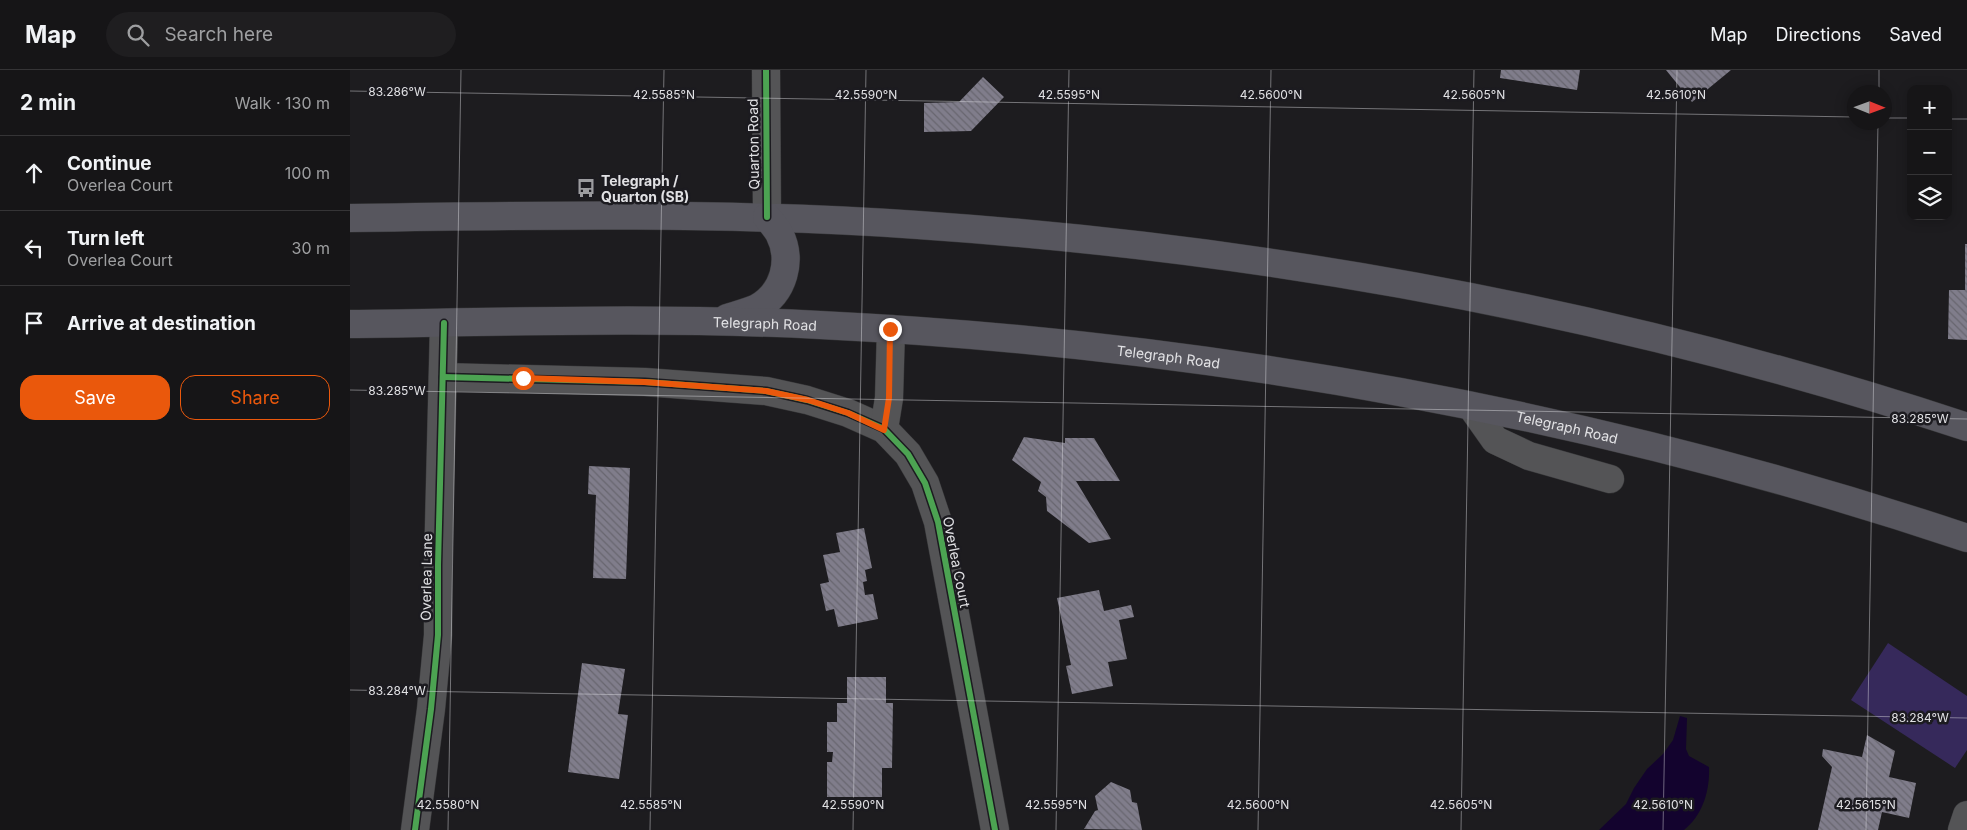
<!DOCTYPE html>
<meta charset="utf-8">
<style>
:root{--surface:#161517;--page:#1f1e20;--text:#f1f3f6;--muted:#9e9fa1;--line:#353436;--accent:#ea580c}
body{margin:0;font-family:Inter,sans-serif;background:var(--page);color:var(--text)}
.controls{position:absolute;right:15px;top:15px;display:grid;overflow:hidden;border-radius:10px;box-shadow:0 2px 12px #0003}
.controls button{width:45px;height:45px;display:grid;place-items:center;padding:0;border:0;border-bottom:1px solid var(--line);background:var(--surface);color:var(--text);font:25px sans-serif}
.compass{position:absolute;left:1497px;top:15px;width:45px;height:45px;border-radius:50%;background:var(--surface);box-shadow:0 2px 12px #0003;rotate:91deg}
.stop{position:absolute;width:15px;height:15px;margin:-11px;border:4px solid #ea580c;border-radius:50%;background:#fff}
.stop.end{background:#ea580c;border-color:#fff;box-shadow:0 1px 5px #0008}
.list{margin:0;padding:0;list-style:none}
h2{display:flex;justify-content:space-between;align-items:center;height:65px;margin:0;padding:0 20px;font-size:21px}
h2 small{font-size:16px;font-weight:400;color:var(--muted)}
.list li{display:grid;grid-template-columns:32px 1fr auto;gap:15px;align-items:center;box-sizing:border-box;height:75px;padding:0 20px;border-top:1px solid var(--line)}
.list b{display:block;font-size:19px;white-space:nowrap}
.list p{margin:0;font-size:16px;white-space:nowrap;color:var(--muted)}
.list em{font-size:16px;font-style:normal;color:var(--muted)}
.actions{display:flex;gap:10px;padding:15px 20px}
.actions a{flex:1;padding:11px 0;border:1px solid var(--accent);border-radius:15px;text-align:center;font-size:18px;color:var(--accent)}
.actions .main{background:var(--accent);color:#fff}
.icon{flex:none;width:28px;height:28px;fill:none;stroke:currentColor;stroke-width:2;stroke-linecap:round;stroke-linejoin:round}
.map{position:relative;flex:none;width:1617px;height:760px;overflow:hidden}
header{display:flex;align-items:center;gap:30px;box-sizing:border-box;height:70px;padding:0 25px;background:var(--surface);border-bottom:1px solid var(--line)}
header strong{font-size:24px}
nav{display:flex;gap:28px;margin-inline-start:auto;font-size:18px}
.search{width:350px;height:45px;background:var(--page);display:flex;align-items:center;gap:12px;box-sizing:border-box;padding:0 18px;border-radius:28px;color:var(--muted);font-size:19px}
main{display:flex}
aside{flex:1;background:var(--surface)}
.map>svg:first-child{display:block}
.park{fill:#36295b}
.water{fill:#13032e}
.building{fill:url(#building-back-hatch)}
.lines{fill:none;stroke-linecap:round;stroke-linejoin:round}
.minor-casing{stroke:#363638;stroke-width:29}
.highway-casing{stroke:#363638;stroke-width:29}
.minor{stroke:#545456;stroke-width:28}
.highway{stroke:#57565e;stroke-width:28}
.cycleway-casing{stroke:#1c1b20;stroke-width:9}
.cycleway{stroke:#4ca352;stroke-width:6}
.route{stroke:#ea580c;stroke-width:6}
.ticks{fill:none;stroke:#e1e1e4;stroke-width:1;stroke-opacity:0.45}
.labels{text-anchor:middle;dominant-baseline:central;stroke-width:5;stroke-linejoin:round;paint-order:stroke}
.street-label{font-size:14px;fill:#e1e1e4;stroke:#1c1b20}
.poi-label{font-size:14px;font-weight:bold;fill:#e1e1e4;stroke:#1c1b20;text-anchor:start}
.ticks-label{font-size:12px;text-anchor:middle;fill:#e1e1e4;stroke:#1c1b20;stroke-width:5;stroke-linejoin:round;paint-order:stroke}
</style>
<header>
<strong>Map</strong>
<div class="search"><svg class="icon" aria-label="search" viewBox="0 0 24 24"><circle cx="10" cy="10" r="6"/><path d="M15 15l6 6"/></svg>Search here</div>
<nav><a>Map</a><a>Directions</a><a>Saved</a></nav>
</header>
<main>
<aside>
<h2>2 min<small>Walk · 130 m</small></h2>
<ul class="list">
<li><svg class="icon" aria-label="ahead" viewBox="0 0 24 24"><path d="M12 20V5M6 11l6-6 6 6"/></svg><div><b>Continue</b><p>Overlea Court</p></div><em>100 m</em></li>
<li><svg class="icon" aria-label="left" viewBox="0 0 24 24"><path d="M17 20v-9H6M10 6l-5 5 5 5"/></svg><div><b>Turn left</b><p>Overlea Court</p></div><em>30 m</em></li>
<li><svg class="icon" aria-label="arrive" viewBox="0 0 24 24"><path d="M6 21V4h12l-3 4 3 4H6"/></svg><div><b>Arrive at destination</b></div></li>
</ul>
<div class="actions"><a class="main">Save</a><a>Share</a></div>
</aside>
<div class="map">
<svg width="1617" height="760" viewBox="0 0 1617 760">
<defs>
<pattern id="building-back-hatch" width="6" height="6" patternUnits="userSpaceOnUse" patternTransform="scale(1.25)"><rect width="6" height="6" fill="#807d8b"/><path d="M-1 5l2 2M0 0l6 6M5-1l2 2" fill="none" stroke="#68666f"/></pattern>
</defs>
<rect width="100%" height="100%" fill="#1d1c1f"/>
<polygon class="park" points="1538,573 1617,626 1617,680 1605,698 1501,630"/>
<path class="water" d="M 1330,646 L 1337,648 L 1336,679 L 1339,686 L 1359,697 C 1360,720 1353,745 1334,760 L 1249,760 L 1276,734 L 1284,718 L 1297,699 L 1313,684 L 1323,670 Z"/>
<g class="building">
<polygon points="1151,0 1230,0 1227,20 1150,8"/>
<polygon points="1316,0 1381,0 1342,32"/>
<polygon points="633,7 654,27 621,61 574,62 574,33 609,32"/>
<polygon points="1615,174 1617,174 1617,270 1598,269 1599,220 1615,220"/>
<polygon points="674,367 715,373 715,368 744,368 770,411 726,411 761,469 739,473 697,441 696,427 688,421 691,412 662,390"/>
<polygon points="239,396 280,398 276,509 243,508 246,425 238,424"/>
<polygon points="514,458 522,498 515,500 517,511 513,512 515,525 523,524 528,549 488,557 484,539 476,541 470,514 479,512 473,485 490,482 486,463"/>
<polygon points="749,520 754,541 781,535 784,547 769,550 777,589 758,592 763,616 722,624 716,596 721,595 707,528"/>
<polygon points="232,593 275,599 268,644 278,645 269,709 218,702"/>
<polygon points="497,607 536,607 536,633 543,633 542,698 532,698 532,727 477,727 477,692 482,692 483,682 477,682 477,652 487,652 487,633 497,633"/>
<polygon points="1517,665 1545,681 1539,707 1566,713 1559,748 1532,742 1528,760 1468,760 1482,697 1472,686 1473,679 1512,687"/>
<polygon points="761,712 780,720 782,732 787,733 792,760 734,759 745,741 748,740 745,726"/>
</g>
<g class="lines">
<g class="minor-casing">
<g id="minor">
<polyline points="416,0 417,147"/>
<polyline points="93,307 295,312 416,321 457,330 498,343 534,359 558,384 575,413 588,452 645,760"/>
<polyline points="1121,336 1145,370 1179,386 1260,409"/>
<polyline points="534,359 539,328 541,259"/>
<polyline points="65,760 81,639 88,565 88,495 94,253"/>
<polyline points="1612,760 1617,745"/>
</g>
</g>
<g class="highway-casing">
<g id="highway">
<path d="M 0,148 C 189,145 379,142 568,155 C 924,179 1278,245 1617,357"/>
<path d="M 377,248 C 386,245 398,242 407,238 C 434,223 443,190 429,163 C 426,158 421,152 417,147"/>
<path id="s1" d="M 0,254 C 156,252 314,247 470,255 C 859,274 1247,344 1617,468"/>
</g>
</g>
<use href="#minor" class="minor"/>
<use href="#highway" class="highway"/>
<g class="cycleway-casing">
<g id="cycleway">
<polyline points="416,0 417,147"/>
<polyline points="93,307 295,312 416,321 457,330 498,343 534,359 558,384 575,413 588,452 645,760"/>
<polyline points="65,760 81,639 88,565 88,495 94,253"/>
</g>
</g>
<use href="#cycleway" class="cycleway"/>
</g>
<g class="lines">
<polyline class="route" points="173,308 294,312 416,321 458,330 498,343 534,360 539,328 540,259"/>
</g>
<path class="ticks" d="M 0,21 L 1504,47M 1529,22 L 1529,0M 1534,48 L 1561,48M 1598,49 L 1617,49M 0,320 L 1617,349M 0,620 L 1617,648M 98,760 L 111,0M 300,760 L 314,0M 503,760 L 516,0M 706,760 L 719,0M 908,760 L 921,0M 1111,760 L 1124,0M 1313,760 L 1327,0M 1516,760 L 1528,52"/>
<defs>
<g id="bus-bare" transform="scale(1.5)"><path d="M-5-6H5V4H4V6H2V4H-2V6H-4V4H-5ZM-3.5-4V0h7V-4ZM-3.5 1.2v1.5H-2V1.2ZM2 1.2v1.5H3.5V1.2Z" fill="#9c9c9f" stroke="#1c1b20" stroke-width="2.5" paint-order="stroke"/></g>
</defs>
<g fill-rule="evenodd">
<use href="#bus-bare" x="236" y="118"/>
</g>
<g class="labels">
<g class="street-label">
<text transform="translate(403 74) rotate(-91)">Quarton Road</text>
<text stroke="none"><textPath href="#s1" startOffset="415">Telegraph Road</textPath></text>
<text stroke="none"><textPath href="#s1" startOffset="820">Telegraph Road</textPath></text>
<text stroke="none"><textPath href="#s1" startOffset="1225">Telegraph Road</textPath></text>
<text transform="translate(607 492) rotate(79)">Overlea Court</text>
<text transform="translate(76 507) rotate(-89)">Overlea Lane</text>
</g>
<g class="poi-label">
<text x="251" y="110">Telegraph /<tspan x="251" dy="16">Quarton (SB)</tspan></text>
</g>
</g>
<g class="ticks-label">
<text x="47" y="26">83.286°W</text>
<text x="314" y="29">42.5585°N</text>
<text x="516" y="29">42.5590°N</text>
<text x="719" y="29">42.5595°N</text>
<text x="921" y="29">42.5600°N</text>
<text x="1124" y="29">42.5605°N</text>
<text x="1326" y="29">42.5610°N</text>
<text x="47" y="325">83.285°W</text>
<text x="1570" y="353">83.285°W</text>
<text x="47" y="625">83.284°W</text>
<text x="1570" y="652">83.284°W</text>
<text x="98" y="739">42.5580°N</text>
<text x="301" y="739">42.5585°N</text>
<text x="503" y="739">42.5590°N</text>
<text x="706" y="739">42.5595°N</text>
<text x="908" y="739">42.5600°N</text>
<text x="1111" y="739">42.5605°N</text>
<text x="1313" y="739">42.5610°N</text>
<text x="1516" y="739">42.5615°N</text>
</g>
</svg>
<div class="controls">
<button>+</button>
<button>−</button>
<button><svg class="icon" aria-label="layers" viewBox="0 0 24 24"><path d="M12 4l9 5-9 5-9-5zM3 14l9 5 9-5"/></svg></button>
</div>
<svg class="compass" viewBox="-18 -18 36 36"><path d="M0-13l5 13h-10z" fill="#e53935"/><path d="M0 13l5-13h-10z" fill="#9e9fa1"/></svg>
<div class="stop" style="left:173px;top:308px"></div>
<div class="stop end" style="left:540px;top:259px"></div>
</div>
</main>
